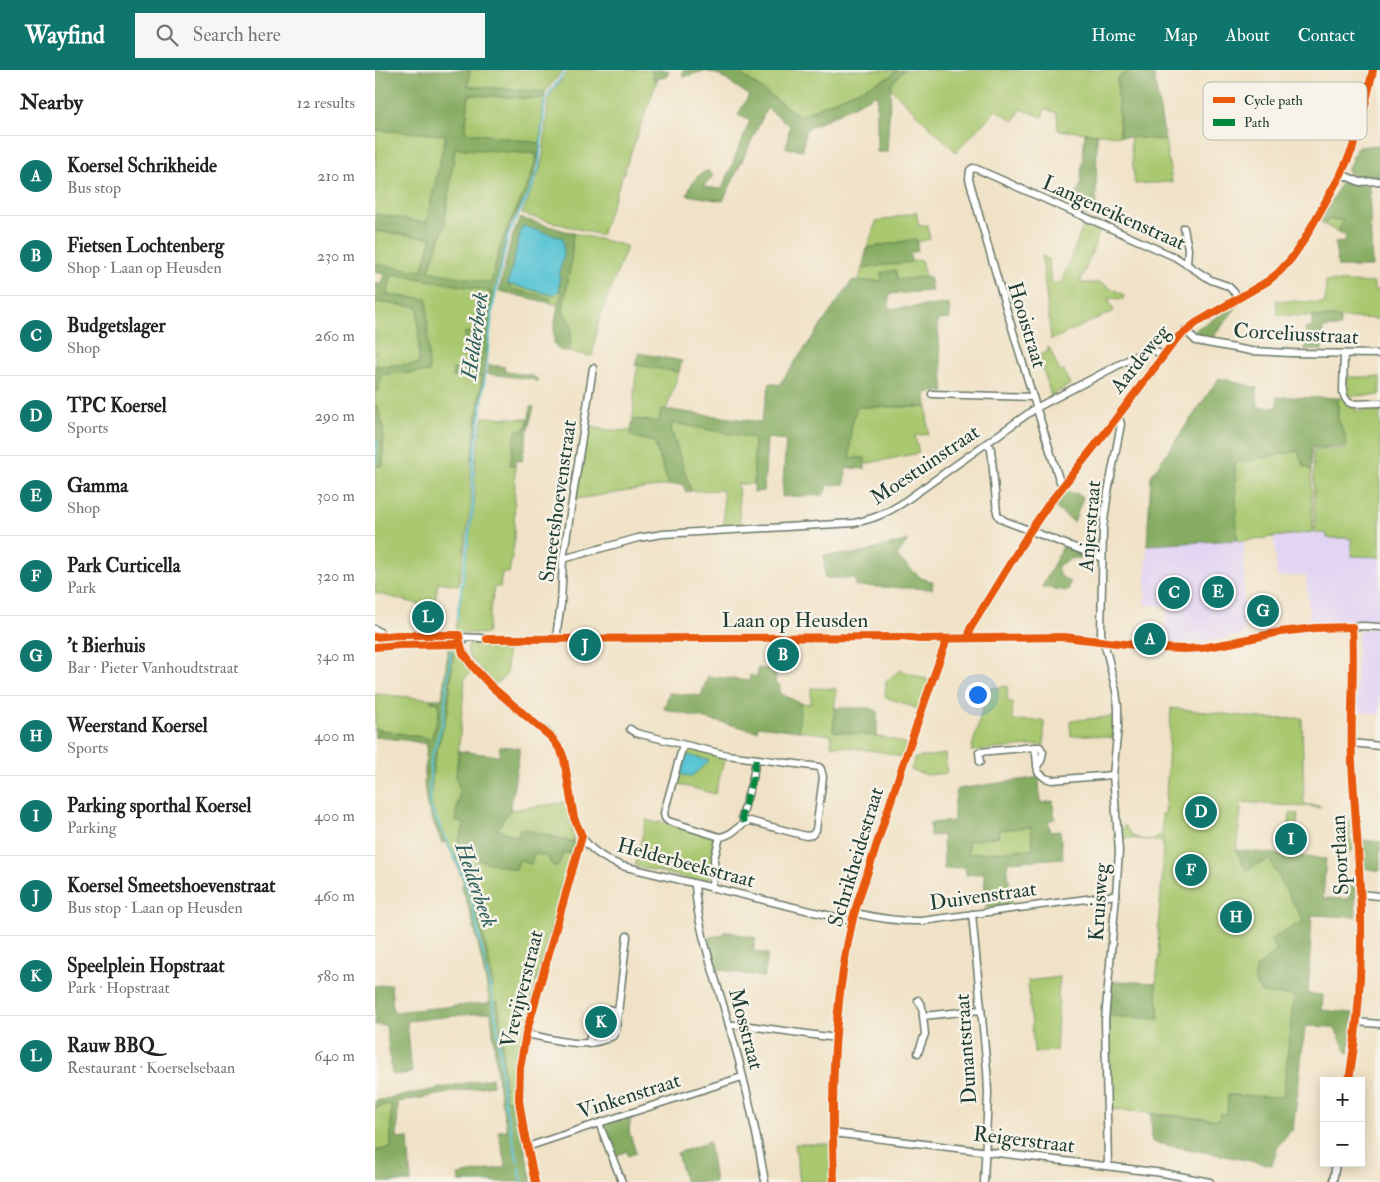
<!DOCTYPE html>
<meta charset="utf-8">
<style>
:root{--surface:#fff;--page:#f6f6f6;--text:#222;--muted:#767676;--line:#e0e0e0;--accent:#0f766e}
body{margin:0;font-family:"IM FELL Double Pica",serif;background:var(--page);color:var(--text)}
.controls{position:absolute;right:15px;bottom:15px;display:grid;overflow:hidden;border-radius:0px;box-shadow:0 2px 12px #0003}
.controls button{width:45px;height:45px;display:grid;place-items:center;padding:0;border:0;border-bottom:1px solid var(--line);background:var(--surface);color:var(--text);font:25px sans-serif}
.you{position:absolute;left:602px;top:624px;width:18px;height:18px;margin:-12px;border:4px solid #fff;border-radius:50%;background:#1a73e8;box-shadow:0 0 0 8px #1a73e833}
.badge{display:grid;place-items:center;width:32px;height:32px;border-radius:50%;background:var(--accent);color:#fff;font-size:16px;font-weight:700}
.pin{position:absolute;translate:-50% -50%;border:2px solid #fff;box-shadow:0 1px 5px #0006}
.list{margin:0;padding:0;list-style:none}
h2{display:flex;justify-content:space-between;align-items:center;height:65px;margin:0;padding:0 20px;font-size:21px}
h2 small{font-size:16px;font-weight:400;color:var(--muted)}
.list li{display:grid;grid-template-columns:32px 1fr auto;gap:15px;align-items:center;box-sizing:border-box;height:80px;padding:0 20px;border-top:1px solid var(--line)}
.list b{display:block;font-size:19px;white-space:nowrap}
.list p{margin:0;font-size:16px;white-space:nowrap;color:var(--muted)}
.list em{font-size:16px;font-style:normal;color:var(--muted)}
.icon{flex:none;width:28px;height:28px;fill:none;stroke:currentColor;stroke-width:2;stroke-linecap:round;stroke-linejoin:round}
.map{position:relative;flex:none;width:1005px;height:1112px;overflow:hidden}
header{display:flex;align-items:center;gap:30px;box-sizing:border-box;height:70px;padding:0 25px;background:var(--accent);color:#fff}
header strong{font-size:24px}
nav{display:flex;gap:28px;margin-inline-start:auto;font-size:18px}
.search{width:350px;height:45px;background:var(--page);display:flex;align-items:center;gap:12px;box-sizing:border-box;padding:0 18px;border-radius:0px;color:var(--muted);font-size:19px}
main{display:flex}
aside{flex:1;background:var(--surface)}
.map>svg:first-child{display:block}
.built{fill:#e2d4f3}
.green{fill:#a9c870;stroke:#648252}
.forest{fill:#86ac62;stroke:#52744b;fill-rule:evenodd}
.water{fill:#5ac5d5;stroke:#3c8184}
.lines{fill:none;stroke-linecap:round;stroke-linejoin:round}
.stream{stroke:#5ac5d5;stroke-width:2}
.minor-casing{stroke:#687767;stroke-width:9}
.minor{stroke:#fff;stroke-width:6}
.quiet{stroke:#00873e;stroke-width:6;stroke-dasharray:12 6;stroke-linecap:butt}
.cycleway-casing{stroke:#f7f3e8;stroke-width:11}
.cycleway{stroke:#e8590c;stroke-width:8}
.labels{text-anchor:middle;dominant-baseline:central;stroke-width:5;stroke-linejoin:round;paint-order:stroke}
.street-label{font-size:21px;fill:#1f3d34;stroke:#f7f3e8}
.water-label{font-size:22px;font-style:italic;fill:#2e5f5c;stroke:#f7f3e8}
.key{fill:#f7f3e8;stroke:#b6bcb2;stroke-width:1}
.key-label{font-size:14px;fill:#1f3d34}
</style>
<header>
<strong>Wayfind</strong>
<div class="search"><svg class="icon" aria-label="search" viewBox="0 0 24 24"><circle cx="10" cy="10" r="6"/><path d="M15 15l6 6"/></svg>Search here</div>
<nav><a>Home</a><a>Map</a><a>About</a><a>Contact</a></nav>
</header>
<main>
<aside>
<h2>Nearby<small>12 results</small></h2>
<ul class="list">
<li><span class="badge">A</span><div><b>Koersel Schrikheide</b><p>Bus stop</p></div><em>210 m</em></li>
<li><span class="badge">B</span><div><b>Fietsen Lochtenberg</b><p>Shop · Laan op Heusden</p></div><em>230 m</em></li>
<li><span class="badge">C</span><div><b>Budgetslager</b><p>Shop</p></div><em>260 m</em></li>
<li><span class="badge">D</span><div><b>TPC Koersel</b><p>Sports</p></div><em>290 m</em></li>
<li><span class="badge">E</span><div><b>Gamma</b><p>Shop</p></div><em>300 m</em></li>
<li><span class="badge">F</span><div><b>Park Curticella</b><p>Park</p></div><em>320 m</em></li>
<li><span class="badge">G</span><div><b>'t Bierhuis</b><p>Bar · Pieter Vanhoudtstraat</p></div><em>340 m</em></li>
<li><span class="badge">H</span><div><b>Weerstand Koersel</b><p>Sports</p></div><em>400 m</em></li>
<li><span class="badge">I</span><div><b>Parking sporthal Koersel</b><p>Parking</p></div><em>400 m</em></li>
<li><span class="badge">J</span><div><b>Koersel Smeetshoevenstraat</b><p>Bus stop · Laan op Heusden</p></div><em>460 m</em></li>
<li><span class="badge">K</span><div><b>Speelplein Hopstraat</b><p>Park · Hopstraat</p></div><em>580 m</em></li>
<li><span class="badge">L</span><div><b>Rauw BBQ</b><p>Restaurant · Koerselsebaan</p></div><em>640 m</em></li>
</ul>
</aside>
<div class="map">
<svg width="1005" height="1112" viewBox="0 0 1005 1112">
<rect width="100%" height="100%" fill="#f7f3e8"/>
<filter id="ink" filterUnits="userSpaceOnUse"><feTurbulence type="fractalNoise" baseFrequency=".02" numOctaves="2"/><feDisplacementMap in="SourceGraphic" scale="10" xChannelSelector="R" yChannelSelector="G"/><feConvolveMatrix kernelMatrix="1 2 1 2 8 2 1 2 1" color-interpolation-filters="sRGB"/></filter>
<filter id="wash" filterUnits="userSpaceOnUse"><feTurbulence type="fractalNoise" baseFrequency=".0096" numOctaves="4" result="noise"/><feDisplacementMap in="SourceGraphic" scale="20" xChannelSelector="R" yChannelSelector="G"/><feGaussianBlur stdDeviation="1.12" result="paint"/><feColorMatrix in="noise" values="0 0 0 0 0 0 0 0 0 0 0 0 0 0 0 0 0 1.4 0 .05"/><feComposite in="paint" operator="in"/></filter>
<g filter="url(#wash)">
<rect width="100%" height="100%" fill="#f0e2c6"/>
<g class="built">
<polygon points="938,462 940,463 952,463 952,468 976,468 977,486 1005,487 1005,554 981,553 979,552 935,554 931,505 902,507 899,467"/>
<polygon points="862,470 869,471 869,564 863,566 834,571 810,573 791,571 791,536 770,535 770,533 772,475"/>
<polygon points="987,559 1005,559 1005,645 981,641 982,574 984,570 982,566 984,562"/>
</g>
<g class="green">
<polygon points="95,0 188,0 170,22 93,16"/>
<path d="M 194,0 L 276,0 L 279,9 L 283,8 L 226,165 L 147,144 L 164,102 L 168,86 L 173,31 C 178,19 187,10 194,0 Z"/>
<polygon points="360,0 522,0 514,7 424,46"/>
<polygon points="528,0 756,0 742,8 745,66 683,60 682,43 670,39 667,47 646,39 639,51 621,40 581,82 515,18 516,15"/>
<polygon points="94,25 169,29 165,73 90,62"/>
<polygon points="1,60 71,65 51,153 0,144"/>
<polygon points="755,67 790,70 797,112 760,114"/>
<path d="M 80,78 L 162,84 C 157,113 141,137 130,164 C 123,179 120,197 116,214 L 53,202 L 69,157 Z"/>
<polygon points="541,142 544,156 552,155 555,169 542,172 541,169 492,178 501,152"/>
<polygon points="711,149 727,156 705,213 726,213 749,225 748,229 733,228 739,241 676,270 667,186 675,190 674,193 676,213 686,213"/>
<polygon points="952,150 969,150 963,162 950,155"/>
<polygon points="0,161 57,168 48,201 0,195"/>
<polygon points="198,163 248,175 252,177 232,228 224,250 217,286 194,282 197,255 193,250 188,240 196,192"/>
<polygon points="546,190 550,207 523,210 520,200 507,211 484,211 487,198"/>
<polygon points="17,204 115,221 111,264 90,263 104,274 102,286 90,299 78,300 78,307 107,306 96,394 96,435 84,515 63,512 59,538 0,523 0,396 8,395 8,355 2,336 0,336 0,320 4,320 6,304 53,302 52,229 12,225"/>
<polygon points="951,211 999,213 999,220 1005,220 1005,249 903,245 901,230 950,233"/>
<polygon points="133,214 178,225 184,221 187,223 183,235 175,233 175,228 140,221"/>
<polygon points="0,232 43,237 44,294 0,296"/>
<polygon points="674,277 685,302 689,301 695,314 676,326 664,285 673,282 672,278"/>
<polygon points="263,295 304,302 291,340 286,339 284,352 258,349 260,312"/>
<polygon points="971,307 1005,307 1005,325 971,326"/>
<polygon points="963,328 967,328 981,336 981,341 1003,341 1004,336 1005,336 1005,487 977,486 976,468 952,468 951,463 940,463 938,381 940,380 971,379 970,365 963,349"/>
<polygon points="482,337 552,337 553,364 540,366 544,383 490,394 489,388 475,388 476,357"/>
<polygon points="108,347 154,349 149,361 142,360 135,395 140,396 139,474 134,503 127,502 125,517 119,517 112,564 80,562 100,428 100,395"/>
<polygon points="298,353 379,368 379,414 363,414 365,456 349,456 348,420 316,421 296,359"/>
<polygon points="212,356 233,360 256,361 256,366 279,372 294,415 201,429"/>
<polygon points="923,381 928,395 936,401 938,462 866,471 862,470 860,393"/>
<polygon points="94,574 132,574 132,604 120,615 94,586 92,579"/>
<polygon points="77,575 81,577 88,589 97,601 90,608 81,706 85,721 80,750 90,754 81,778 82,795 66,761 55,732 58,697 63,675 73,640 78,583 73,582 73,578 76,577"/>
<polygon points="525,600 554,610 544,639 510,627 511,611"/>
<polygon points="632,616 633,632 638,632 637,650 669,651 669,674 668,676 664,675 596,681 613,619"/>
<polygon points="436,618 461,619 458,661 509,667 532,674 528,688 508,682 456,675 457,665 424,661 425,633 436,634"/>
<path d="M 0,624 L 57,629 L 57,632 L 64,633 C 65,645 60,657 56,669 L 0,659 Z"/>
<path d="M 796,638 L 894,649 L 927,648 L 929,734 L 945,736 L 945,738 L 929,736 L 929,737 L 867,732 L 861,780 L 871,800 L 894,789 L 929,851 L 896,870 L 902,880 L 881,898 L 880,912 L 919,926 L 908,1028 L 853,1025 L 852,1045 L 844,1050 L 736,1039 L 734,946 L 784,949 L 781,913 L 784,885 L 783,859 L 787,809 L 788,772 L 747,767 L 747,760 L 750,755 C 753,759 756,764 759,766 C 766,771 779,771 784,765 L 788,768 L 787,765 L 787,744 L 790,744 Z"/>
<polygon points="740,646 739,668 715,665 696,666 695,651"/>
<polygon points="313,678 350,687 340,724 299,713 309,680"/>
<polygon points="570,684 572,703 553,705 536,700 540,688"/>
<polygon points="193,732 199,772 145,758 143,767 121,759 135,740"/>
<polygon points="915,743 923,744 919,778 912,777"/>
<polygon points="271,750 283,753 284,751 335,765 341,769 338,798 334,810 330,812 327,812 260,796"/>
<polygon points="972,751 976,752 976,765 974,765 974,770 976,770 978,780 973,783 969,782 967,779 970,753"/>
<polygon points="656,757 658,779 593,784 593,771 623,766 623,760"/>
<polygon points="158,783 173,787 176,794 184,795 188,783 198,783 169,883 147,969 142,1030 130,1031 127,970 123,932 115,933 112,917 117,917 102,840 89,803 94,787 141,800 144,790"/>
<polygon points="685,907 683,926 684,928 681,981 659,982 653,911"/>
<polygon points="223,942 240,943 242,946 238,965 218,970 219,947"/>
<polygon points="16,1033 16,1078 0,1081 0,1037"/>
<polygon points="420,1074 456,1074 457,1112 425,1112"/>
</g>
<g class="forest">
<path d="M 0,0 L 95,0 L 93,16 L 170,22 L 169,29 L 94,25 L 90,62 L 165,73 C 164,90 160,105 154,121 C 147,137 134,152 131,169 C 114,242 109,316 98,390 L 97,390 L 107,306 L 78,307 L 78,299 L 90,299 L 91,286 L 102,286 L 104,274 L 89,272 L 90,262 L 111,264 L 115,221 L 17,204 L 12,225 L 52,229 L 54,302 L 6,304 L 4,321 L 0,320 L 0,296 L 44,294 L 43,237 L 0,232 L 0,213 L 7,215 L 9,204 L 0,202 L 0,194 L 47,201 L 57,168 L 0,161 L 0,144 L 51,153 L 71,65 L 1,60 L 0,63 ZM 80,78 L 162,84 C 157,113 141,137 130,164 C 123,180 121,197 116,213 L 53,201 L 69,157 Z"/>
<polygon points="276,0 294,0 292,6 279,10"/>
<path d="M 308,0 L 360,0 L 424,46 L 514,7 L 522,0 L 528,0 L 516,15 L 512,82 L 502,82 L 502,24 L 430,60 L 428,80 L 411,78 L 415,56 L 413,54 L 392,38 L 348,131 L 312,125 C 316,112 321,106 333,100 L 338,106 L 328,117 L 347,119 L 375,51 L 363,45 L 374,25 L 344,5 L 330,1 L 308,7 Z"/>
<polygon points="756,0 778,0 790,70 745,66 742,8"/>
<polygon points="710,63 722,64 721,148 696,138 705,116"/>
<path d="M 1005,75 L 1005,107 C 993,108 981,110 972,101 L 982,77 Z"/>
<polygon points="967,111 971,111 981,115 994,115 997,197 963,197 960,173 969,172 971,166 963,162 969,150 952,150 950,155 946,152"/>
<polygon points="145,148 198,163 196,192 188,240 193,250 197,255 194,282 184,280 179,273 179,258 183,235 187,223 184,221 184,200 189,184 137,200 133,214 137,219 176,228 175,233 124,221 136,170"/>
<polygon points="541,169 543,181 535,183 536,192 487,198 492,178"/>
<polygon points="520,200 523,210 554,206 557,221 514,224 514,239 574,234 575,249 562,250 569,322 551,322 552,337 482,337 476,357 475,388 490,388 490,399 471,398 470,414 454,415 448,425 407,427 411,370 392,368 389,421 379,422 379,368 298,353 296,359 316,421 311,422 308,414 294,415 279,372 255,366 258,349 284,352 286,339 386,352 395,313 404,315 477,211 507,211 506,203"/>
<path d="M 864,234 L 836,270 C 829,269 820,269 819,261 L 823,258 Z"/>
<polygon points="937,247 965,247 965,257 948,258 947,280 930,280 931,258 937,258"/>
<polygon points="264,283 307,291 304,302 260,295"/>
<path d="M 114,295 L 130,297 L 129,301 C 141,305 153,302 164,310 L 162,312 L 157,309 L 113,304 Z"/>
<polygon points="844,308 882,318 883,337 903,337 902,327 963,328 963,349 970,365 971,377 938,378 936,380 936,401 928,395 923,381 860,393 862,470 772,475 776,406"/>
<polygon points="0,336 2,336 8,355 8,396 0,396 1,369"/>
<polygon points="155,337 159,337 152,363 147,391 140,390 140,396 135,395 141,360 149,361 154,349"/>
<polygon points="690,421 703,424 708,427 699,452 679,437"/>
<polygon points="533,470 522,487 546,508 558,512 557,519 481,516 480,508 450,508 449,485 481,484"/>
<path d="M 688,476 L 724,488 L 724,492 C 704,490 702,482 683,496 C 681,505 689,508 695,512 L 693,521 L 667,517 Z"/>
<polygon points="73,582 78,583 73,640 63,675 58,697 55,732 71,772 67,773 52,736 49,713 52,674 30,670 0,667 0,659 56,669 63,649 65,640 64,633 56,632 57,629 67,629"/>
<polygon points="383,598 402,600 400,614 405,615 404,623 425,633 424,661 383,656 382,661 289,639 294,623 326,626 333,606 374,611 375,605 382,607"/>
<polygon points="460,638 495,638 502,641 502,666 458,661"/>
<path d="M 125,676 L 145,678 L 135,740 L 122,759 L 143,767 L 145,758 L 199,772 L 200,779 L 198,783 L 188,783 L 184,795 L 181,797 L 176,794 L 173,787 L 159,783 L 156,794 L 144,790 L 141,800 L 94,787 L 97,801 L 89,803 C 103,840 112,877 118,916 L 112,917 C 105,883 99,848 86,816 L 89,814 L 82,795 L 81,778 L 90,754 L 80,750 L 85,722 L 81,706 L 84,681 L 124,686 Z"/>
<path d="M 666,707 L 664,713 L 666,733 L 678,731 L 680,749 L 673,751 L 675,762 L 685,761 L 688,788 L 632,792 L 637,836 L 611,838 L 609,803 L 591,805 L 591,797 L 569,799 L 568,765 L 555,766 L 555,753 L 579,751 L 579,735 L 582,719 ZM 656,757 L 658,779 L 593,784 L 593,771 L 624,766 L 623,760 Z"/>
<polygon points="988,770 1005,772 1005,801 989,798"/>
<polygon points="861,780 951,789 948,828 974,829 974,817 980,817 981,847 937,845 933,924 948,925 947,940 978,943 974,983 972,982 959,957 931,956 930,957 918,1060 916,1060 903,1076 897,1095 777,1072 776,1044 844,1050 845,1044 852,1044 853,1025 908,1027 919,926 886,923 880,912 881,898 902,880 896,870 928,851 894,789 871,800"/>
<polygon points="349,861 381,868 378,881 393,884 389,907 342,899 334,867 349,865"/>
<polygon points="737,911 781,913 784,949 734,946"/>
<polygon points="16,914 18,942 123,932 127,970 130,1030 142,1030 144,1053 157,1112 84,1112 83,1105 131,1097 123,1061 132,1060 123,1013 116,942 32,951 37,1003 17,1005 11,955 0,955 0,916"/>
<polygon points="117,1008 118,1015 23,1032 22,1069 33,1068 36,1112 0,1112 0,1081 16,1078 16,1034 0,1037 0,1031"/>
<polygon points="256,1046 254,1061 261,1083 253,1086 252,1081 240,1086 231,1061 230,1056 233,1053"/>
<polygon points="334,1072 340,1112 310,1112 302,1083"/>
<polygon points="786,1106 817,1111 785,1112"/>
</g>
<g class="water">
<polygon points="147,156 188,168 189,184 185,200 184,221 178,225 133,214"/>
<polygon points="312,685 333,690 334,691 317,706 308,705 306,703"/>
</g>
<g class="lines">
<g class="stream">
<polyline points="0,394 2,371"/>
<polyline points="82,550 98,435 98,395 106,343 118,236 133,166 155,121 164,97 170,31 175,22 191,0"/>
<polyline points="76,580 68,652 56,688 54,733 85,799 97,833 117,926 123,962 129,1031 143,1092"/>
<polyline points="144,1098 147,1112"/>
</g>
</g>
</g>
<g filter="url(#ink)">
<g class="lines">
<g class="minor-casing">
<g id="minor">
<polyline points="966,104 985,112 1005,111"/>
<polyline points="809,158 813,179 812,194"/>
<polyline points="810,260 821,271 876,281 916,283 1005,284"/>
<path d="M 969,284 L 968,323 C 970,328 971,332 977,334 L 1005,333"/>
<polyline points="557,324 657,327"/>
<polyline points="612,373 616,379 622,443 624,447 630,451 727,488"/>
<path d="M 687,416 L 684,409 C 652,310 622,210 594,109 L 595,100 L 598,98 L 602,99 L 800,187 L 836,210 L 853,216 L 860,223 L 863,229"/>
<path d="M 188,489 L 263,468 L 288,464 L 479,453 C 498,449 510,444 526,434 L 661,338 L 774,279 L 779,280 L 788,286"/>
<polyline points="0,559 6,563 7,571"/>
<path d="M 85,567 C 84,594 135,633 155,650 C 163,656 173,661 179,669 C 188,682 190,694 193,709 C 200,754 200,778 247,796 L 477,851"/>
<polyline points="594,568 595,559 655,461 673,435 730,363 802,268 821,253 893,211 904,202 916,189 929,170 966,104 977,80 988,44 998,0"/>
<polyline points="183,569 182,560 186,534 188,489 218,298"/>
<polyline points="53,570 62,572 88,572"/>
<polyline points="0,572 20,570 49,569 63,566 106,568 112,569 527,567 544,569 689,567 786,578 810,579 826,578 855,573 905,562 940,558 989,556 1005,557"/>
<path d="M 255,659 L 261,663 L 352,685 L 444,697 L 446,699 L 448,707 L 441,760 L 437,765 L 431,766 L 375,751 C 363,754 358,766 345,767 L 293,751 L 290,748 L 289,743 L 308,675"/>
<polyline points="977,673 1005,676"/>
<polyline points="660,677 663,702 670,708 677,710 738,705"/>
<polyline points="605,692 604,682 660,677 665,677 668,682 666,691 662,696"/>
<polyline points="369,753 367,746 378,707 381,689"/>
<path d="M 320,815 C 322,859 340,905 352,948 C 368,1002 381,1057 390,1112"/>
<polyline points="336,818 340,801 339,789 345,767"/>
<polyline points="985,824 1005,826"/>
<path d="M 480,843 C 502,848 523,852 547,851 L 741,825"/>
<polyline points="597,844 612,1000 613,1024 609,1112"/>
<polyline points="548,946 606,940"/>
<polyline points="981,952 1005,954"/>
<polyline points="354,955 367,955 461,968"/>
<path d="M 151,964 C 179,969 211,981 238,966 L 241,960 L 252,866"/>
<path d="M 214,974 C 216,965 215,943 224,940 C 229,938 238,940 244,941"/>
<polyline points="543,983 550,964 547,937 543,930"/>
<path d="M 974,1011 C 983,956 987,900 986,845 C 985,794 980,744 977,693 C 975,648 980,602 977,557"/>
<polyline points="224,1053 247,1112"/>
<polyline points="458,1063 788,1103 835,1112"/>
<polyline points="152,1077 224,1053 367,1007"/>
<polyline points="733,1096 730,950 741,825 744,781 738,705 743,657 743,637 741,621 732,583 726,564 728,458 733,422 746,354 743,345"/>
<polyline points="160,1112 149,1062 144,1030 145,998 151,964 207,766"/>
<path d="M 459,1112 C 456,1024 458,934 478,848 C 484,825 493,803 500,780 C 522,709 547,639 572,569"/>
<polyline points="958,1112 961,1093"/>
</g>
</g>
<use href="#minor" class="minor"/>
<polyline class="quiet" points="369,753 367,746 378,707 381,689"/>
<g class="cycleway-casing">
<g id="cycleway">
<polyline points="0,567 22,565 84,565 85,572 88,583 100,599 117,617 177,668 186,681 189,689 199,748 207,766 151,964 145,998 144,1030 149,1062 160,1112"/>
<polyline points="594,568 595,559 655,461 673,435 730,363 802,268 821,253 893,211 904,202 916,189 929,170 966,104 977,80 988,44 998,0"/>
<path d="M 112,569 L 527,567 L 544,569 L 689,567 L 786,578 L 810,579 L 826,578 L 855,573 L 905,562 L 940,558 L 977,557 C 980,602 975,648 977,693 C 980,744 985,794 986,845 C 987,900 983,956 974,1011"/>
<polyline points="0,577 26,575 85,574"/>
<path d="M 459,1112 C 456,1024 458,934 478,848 C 484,825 493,803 500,780 C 522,709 547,639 572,569"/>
</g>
</g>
<use href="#cycleway" class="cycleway"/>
</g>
</g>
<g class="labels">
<g class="street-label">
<text transform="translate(739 143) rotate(24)">Langeneikenstraat</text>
<text transform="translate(652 255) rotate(73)">Hooistraat</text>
<text transform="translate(921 264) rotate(3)">Corceliusstraat</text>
<text transform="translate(765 289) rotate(-51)">Aardeweg</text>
<text transform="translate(550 395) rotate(-34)">Moestuinstraat</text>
<text transform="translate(183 431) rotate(-82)">Smeetshoevenstraat</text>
<text transform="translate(715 456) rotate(-85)">Anjerstraat</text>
<text x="420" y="550">Laan op Heusden</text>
<text transform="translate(965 785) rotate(-93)">Sportlaan</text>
<text transform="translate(481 787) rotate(-73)">Schrikheidestraat</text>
<text transform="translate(311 793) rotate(15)">Helderbeekstraat</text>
<text transform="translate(608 826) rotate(-8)">Duivenstraat</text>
<text transform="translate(724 832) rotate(-86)">Kruisweg</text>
<text transform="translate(147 919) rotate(-76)">Vrevijverstraat</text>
<text transform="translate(371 959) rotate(75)">Mosstraat</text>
<text transform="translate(591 979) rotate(-94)">Dunantstraat</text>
<text transform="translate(254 1026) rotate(-18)">Vinkenstraat</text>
<text transform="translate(649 1070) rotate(7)">Reigerstraat</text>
</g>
<g class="water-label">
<text transform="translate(100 266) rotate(-82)">Helderbeek</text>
<text transform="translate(101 815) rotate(71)">Helderbeek</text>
</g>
</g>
<rect x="828" y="12" width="164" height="58" rx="8" class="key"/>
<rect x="838" y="27" width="22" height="6" fill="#e8590c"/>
<rect x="838" y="49" width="22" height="7" fill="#00873e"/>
<g class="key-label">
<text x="869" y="35">Cycle path</text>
<text x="869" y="57">Path</text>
</g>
</svg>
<div class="controls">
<button>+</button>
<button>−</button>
</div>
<div class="you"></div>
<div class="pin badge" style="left:775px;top:569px">A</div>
<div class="pin badge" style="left:408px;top:585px">B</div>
<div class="pin badge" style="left:799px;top:523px">C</div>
<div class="pin badge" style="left:826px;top:742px">D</div>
<div class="pin badge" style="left:843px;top:522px">E</div>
<div class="pin badge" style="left:816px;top:800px">F</div>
<div class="pin badge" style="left:888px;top:541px">G</div>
<div class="pin badge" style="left:861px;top:847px">H</div>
<div class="pin badge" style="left:916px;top:769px">I</div>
<div class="pin badge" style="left:210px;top:575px">J</div>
<div class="pin badge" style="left:226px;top:952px">K</div>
<div class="pin badge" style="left:53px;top:547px">L</div>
</div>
</main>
